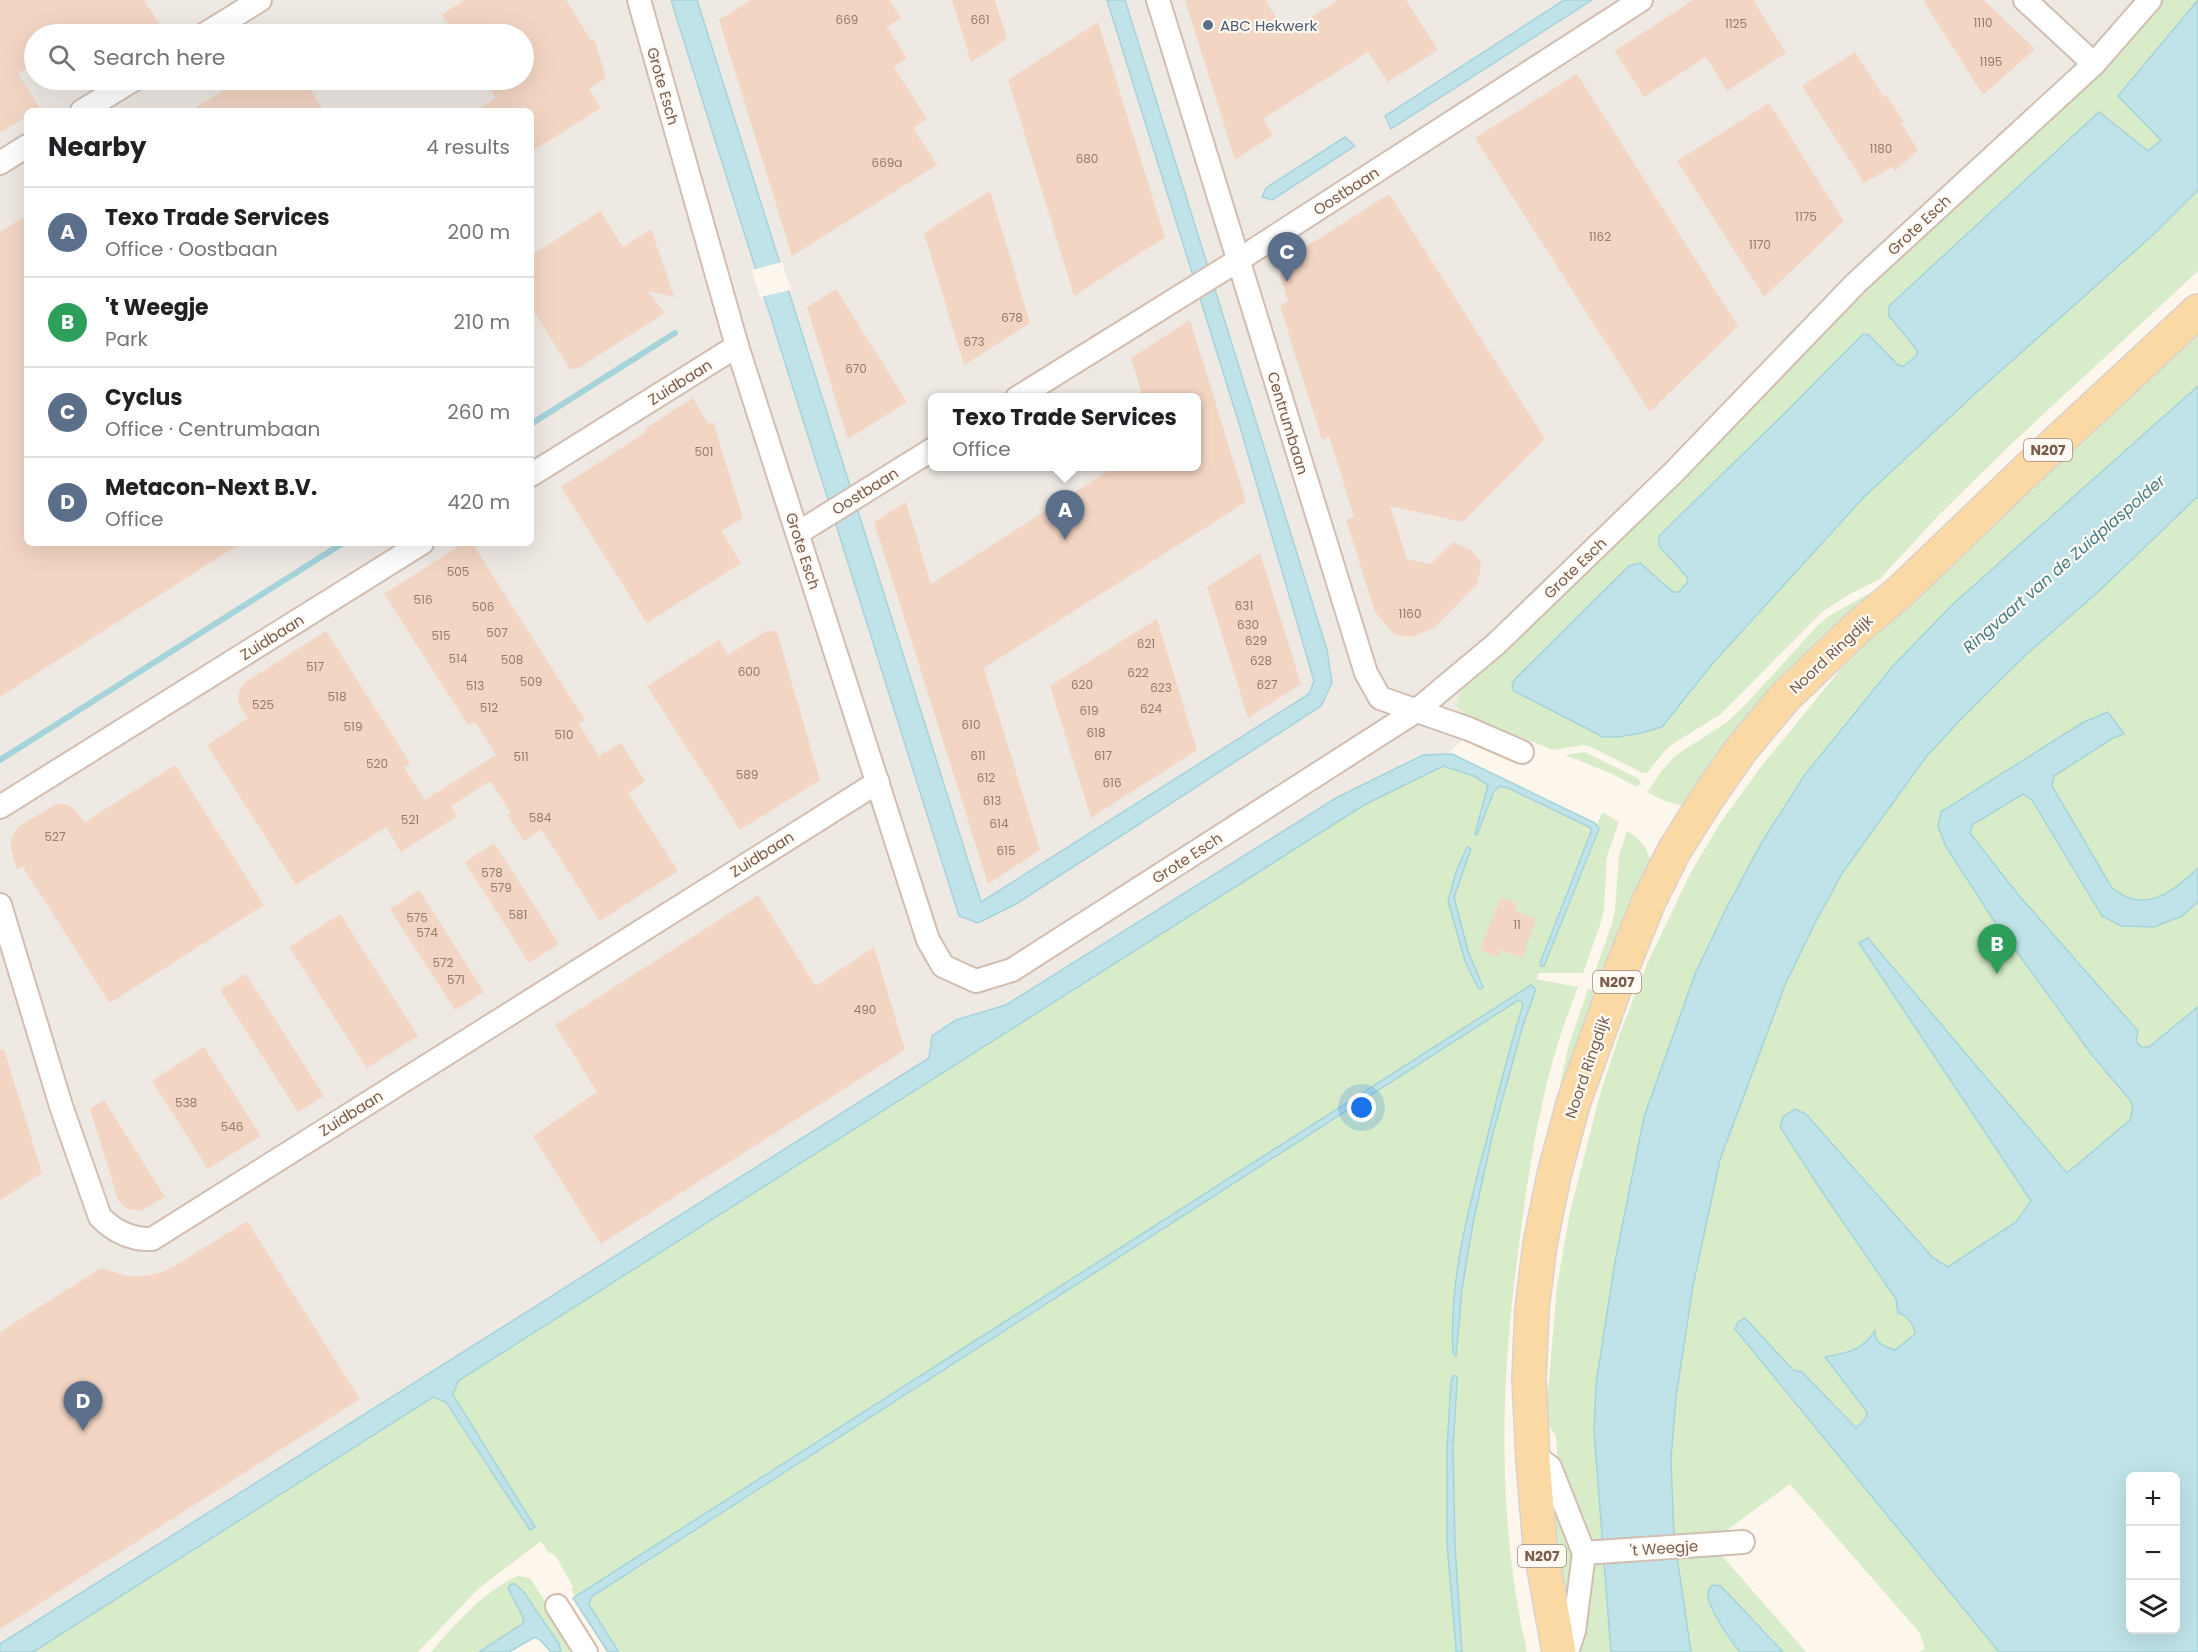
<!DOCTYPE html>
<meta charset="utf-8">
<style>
:root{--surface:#fff;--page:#f2f2f2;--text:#202124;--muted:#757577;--line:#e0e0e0;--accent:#e76f51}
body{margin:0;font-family:Poppins,sans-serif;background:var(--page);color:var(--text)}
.controls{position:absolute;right:18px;bottom:18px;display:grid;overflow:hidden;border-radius:9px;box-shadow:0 6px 24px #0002}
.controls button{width:54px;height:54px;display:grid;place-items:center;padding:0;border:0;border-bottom:2px solid var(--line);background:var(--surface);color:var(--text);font:30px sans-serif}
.you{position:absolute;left:1362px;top:1108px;width:21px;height:21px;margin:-15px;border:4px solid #fff;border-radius:50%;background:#1a73e8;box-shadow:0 0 0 9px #1a73e833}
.badge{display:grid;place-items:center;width:39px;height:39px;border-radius:50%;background:var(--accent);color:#fff;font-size:20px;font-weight:700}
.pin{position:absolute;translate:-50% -50px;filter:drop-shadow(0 2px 3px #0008)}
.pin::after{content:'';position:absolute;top:32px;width:21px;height:18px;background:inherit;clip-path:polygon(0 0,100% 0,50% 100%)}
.popup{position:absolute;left:928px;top:393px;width:273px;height:78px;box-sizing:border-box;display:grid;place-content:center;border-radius:9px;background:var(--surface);filter:drop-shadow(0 2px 4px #0005);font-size:20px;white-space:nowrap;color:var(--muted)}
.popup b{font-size:22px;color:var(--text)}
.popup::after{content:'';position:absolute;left:50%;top:100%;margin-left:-12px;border:12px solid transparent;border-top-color:var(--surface)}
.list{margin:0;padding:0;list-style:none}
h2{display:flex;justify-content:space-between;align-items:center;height:78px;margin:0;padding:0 24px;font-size:26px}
h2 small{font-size:20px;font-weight:400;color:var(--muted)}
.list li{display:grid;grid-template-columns:39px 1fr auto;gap:18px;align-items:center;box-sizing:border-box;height:90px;padding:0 24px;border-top:2px solid var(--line)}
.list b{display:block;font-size:22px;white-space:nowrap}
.list p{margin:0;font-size:20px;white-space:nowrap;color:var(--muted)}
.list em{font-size:20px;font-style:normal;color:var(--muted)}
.icon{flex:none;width:33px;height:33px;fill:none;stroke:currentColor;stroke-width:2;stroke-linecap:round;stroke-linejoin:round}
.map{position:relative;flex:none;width:2198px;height:1652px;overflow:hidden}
.search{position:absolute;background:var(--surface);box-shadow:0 6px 24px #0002;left:24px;top:24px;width:510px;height:66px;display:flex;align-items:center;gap:15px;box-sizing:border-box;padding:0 21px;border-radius:33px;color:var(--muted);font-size:22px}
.panel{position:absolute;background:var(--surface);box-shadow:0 6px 24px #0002;left:24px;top:108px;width:510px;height:438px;border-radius:9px}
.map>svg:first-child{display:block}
.industrial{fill:#efe9e4;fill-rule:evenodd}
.green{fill:#d8ecc9;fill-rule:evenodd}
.water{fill:#bfe3e8;stroke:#a5d3da;stroke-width:1.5;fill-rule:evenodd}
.pier{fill:#fdf6ec}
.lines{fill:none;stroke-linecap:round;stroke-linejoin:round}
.stream{stroke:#a5d3da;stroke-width:6}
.building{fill:#f3d5c3}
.street-casing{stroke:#d1beb0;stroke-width:26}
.primary-casing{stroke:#dad1cd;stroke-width:36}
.street{stroke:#fff;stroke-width:22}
.primary{stroke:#fbd9a5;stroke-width:33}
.service-dot{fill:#5c6f8a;stroke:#fffaf3;stroke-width:2}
.labels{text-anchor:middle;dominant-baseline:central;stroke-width:4.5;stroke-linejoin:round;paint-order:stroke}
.number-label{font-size:12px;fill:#987a6a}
.shield{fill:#fffaf3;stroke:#a28b7f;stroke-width:1.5}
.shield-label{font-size:14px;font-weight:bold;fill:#7a5c4d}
.service-label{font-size:15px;fill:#4e5e75;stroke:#fffaf3;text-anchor:start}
.street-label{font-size:15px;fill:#7a5c4d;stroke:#fffaf3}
.water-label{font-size:16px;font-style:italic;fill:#437c86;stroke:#fffaf3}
</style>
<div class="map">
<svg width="2198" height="1652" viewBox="0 0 2198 1652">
<rect width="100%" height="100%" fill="#fdf6ec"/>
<path class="industrial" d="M 0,0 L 2198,0 L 1525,680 L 1446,755 L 0,1652 ZM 34,34 L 524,34 L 524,80 L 34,80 ZM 27,111 L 531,111 L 531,543 L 27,543 ZM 933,398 L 1197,398 L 1197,466 L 933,466 Z"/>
<g class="green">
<polygon points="2164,0 2198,0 2118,95 2162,140 2148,151 2099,112 1889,306 1889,316 1917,350 1917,355 1903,366 1898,365 1870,335 1862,334 1785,413 1659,536 1660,546 1688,578 1687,583 1679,592 1673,592 1640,563 1629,566 1512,684 1618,737 1641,733 1662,727 1713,663 1864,497 1977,392 2155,233 2198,190 2198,271 2007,448 1937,517 1880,579 1848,595 1822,612 1721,714 1668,747 1647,773 1643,773 1591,747 1584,745 1553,750 1464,714 1456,705 1461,691 1869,287 2100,75"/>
<polygon points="2198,330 2198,386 1952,605 1695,974 1644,1117 1615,1262 1596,1384 1594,1431 1602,1543 1597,1543 1585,1535 1558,1470 1556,1436 1548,1425 1548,1392 1557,1286 1570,1212 1601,1091 1620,1033 1647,964 1690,874 1721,822 1760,768 1845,664 1896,613"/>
<path d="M 2198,496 L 2198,1652 L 1920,1652 L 1925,1648 L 1919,1632 L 1790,1484 L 1723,1533 L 1674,1536 L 1671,1458 L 1676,1397 L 1693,1283 L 1720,1160 L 1741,1095 L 1785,985 L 1815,923 L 1850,854 L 1926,757 L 1966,714 L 2028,653 L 2098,592 ZM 2130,1476 L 2176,1476 L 2176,1630 L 2130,1630 Z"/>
<path d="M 1902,575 L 1689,804 C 1673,807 1661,799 1647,792 L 1664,768 L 1676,755 L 1726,723 L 1748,702 L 1817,626 L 1829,616 Z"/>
<polygon points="1585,752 1639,779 1640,783 1637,787 1612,774 1565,755"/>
<path d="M 1443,766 L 1474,776 L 1488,785 L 1477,834 L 1494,791 L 1500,786 L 1508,788 L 1591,828 L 1591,832 L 1540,963 L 1542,966 L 1544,966 L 1597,837 L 1599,829 L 1597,825 L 1602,812 L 1619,822 L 1607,856 L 1604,908 L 1601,922 L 1583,973 L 1539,973 L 1536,979 L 1578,987 C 1571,1006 1564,1024 1558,1043 C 1537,1111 1527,1183 1518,1253 C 1500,1386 1497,1520 1527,1652 L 1462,1652 L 1455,1546 L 1453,1447 L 1457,1377 L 1451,1381 L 1447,1449 L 1447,1544 L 1456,1652 L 619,1652 L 589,1605 L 591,1598 L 1517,1001 L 1521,1001 L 1523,1004 L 1512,1040 L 1466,1221 L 1455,1288 L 1456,1355 L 1462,1289 L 1473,1223 L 1493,1133 L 1523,1025 L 1536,989 L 1531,985 L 576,1597 L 571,1589 L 574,1588 L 555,1555 L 548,1552 L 541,1541 L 478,1589 L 418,1652 L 33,1652 L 433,1397 L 446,1402 L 530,1529 L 534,1527 L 452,1394 L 458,1381 L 1364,805 ZM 1471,850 L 1454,897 L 1468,951 L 1483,986 L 1465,961 L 1448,901 L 1456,872 L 1464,852 Z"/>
<path d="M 1627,831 C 1641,839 1647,847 1651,863 L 1614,970 L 1601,973 L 1595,971 L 1612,924 L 1615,909 L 1619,856 Z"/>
<polygon points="1588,989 1604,994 1535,1200 1568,1048"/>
<polygon points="1549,1487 1575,1556 1567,1629"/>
<polygon points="1718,1551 1806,1652 1783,1652 1761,1626 1780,1652 1690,1652 1676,1555 1698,1558 1698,1554"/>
<polygon points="1604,1561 1611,1652 1580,1652 1593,1563"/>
<path d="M 518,1576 L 530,1578 L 571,1642 L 569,1652 L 561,1652 L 559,1644 L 523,1592 L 515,1584 L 508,1589 L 524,1619 L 522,1624 L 479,1652 L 431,1652 C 455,1625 483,1591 518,1576 Z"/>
</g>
<g class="water">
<polygon points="671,0 697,0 981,902 1309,694 1314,681 1238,420 1107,0 1125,0 1327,650 1332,683 1321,706 1016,904 978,923 959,916"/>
<polygon points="1564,0 1592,0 1391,129 1385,116"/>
<polygon points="2198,0 2198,190 2155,233 1977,392 1864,497 1713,663 1662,727 1641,733 1618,737 1603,737 1514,691 1512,684 1515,679 1629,566 1640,563 1673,592 1679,592 1687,583 1688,578 1659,546 1659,536 1785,413 1863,334 1869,335 1898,365 1904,366 1917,355 1917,350 1889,316 1889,306 2099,112 2148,151 2161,140 2118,96"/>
<polygon points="1345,137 1355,146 1272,200 1262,197 1266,188"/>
<polygon points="2198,386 2198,496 2098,592 2028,653 1966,714 1926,757 1843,872 1815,923 1785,985 1720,1160 1693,1286 1676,1397 1671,1458 1674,1536 1691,1652 1611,1652 1594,1431 1596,1384 1615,1262 1644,1117 1695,974 1726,909 1762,842 1804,776 1892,667 1952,605"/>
<path d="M 2108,712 L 2124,734 L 2113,738 L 2054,776 L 2052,786 L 2112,888 C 2145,915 2172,892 2198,868 L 2198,902 L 2182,916 L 2154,927 L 2121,926 L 2102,916 L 2032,800 L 2023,794 L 1972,825 L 1970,833 L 2016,892 L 2138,1031 L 2136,1041 L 2141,1047 L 2149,1047 L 2198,1007 L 2198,1652 L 1999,1652 L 1735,1329 L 1738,1322 L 1745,1318 L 1793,1370 L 1802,1372 L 1856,1428 L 1866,1418 L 1867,1412 L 1825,1357 C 1849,1352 1860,1352 1875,1331 C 1874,1343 1885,1347 1895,1350 L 1915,1334 C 1915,1326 1906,1314 1898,1313 L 1896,1299 L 1823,1193 L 1780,1127 L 1783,1117 L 1795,1109 L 1806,1114 L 1933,1258 L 1948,1267 L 2016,1222 L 2031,1201 L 1859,943 L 1868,938 L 2067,1173 L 2130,1120 L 2133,1108 L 2130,1100 L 2092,1055 L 1992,918 L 1945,845 L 1938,826 L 1941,812 L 2082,723 ZM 2130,1476 L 2176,1476 L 2176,1630 L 2130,1630 Z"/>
<polygon points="1452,754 1595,823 1599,829 1544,966 1541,966 1540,963 1591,832 1591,828 1508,788 1500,786 1494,791 1477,835 1475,834 1488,785 1474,776 1443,766 1364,805 458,1381 453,1395 535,1527 530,1530 446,1402 433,1397 33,1652 0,1652 0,1644 929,1058 932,1036 956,1020 1006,1005 1336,798 1423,755"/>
<polygon points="1467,847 1471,849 1454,897 1468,951 1483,987 1481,989 1478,988 1465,961 1448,901 1456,872"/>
<path d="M 1531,985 L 1536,989 L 1523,1025 L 1493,1133 L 1473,1223 L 1462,1289 L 1456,1356 L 1453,1353 C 1449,1283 1467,1214 1485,1146 C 1497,1099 1508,1051 1523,1005 L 1521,1001 L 1517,1001 L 591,1597 L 589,1605 L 619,1652 L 608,1652 L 573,1598 Z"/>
<polygon points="1454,1375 1457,1377 1457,1383 1453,1447 1455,1546 1462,1652 1456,1652 1456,1648 1447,1544 1447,1449 1451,1381"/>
<polygon points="511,1584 515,1584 523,1591 559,1644 561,1652 551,1652 541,1641 535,1637 509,1652 479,1652 522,1624 524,1619 508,1588"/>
<path d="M 1713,1585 L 1721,1586 L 1783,1652 L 1740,1652 C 1731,1641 1707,1607 1708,1593 C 1708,1589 1710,1588 1713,1585 Z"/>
</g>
<polygon class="pier" points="782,262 791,290 760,297 752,270"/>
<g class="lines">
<g class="stream">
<polyline points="531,424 675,333"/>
<polyline points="0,760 343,543"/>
</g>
</g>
<g class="building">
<polygon points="0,0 144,0 166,34 34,34 34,63 18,74 40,108 35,111 27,111 27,116 0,133"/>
<polygon points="464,0 566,0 591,40 594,39 606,78 589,89 601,108 531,152 531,111 475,111 496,98 484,80 524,80 524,34 455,34 442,15"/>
<polygon points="751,0 889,0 901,18 887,27 907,58 894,67 927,119 913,128 937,165 792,256 719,20"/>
<polygon points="952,0 995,0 1007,39 971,62"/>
<polygon points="1185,0 1265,0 1286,33 1338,0 1406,0 1438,50 1388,82 1368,52 1263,119 1273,135 1235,160"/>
<polygon points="1693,0 1753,0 1786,53 1727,91 1706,57 1644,97 1615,51"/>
<polygon points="1923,0 1984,0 2035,49 1983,95"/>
<polygon points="1098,22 1165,237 1074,296 1008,80"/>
<polygon points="1855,52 1884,97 1886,95 1904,122 1901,123 1918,150 1895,171 1892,167 1864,183 1802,86"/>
<polygon points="1577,74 1738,326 1650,412 1475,138"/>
<polygon points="240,80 304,80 324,111 190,111"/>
<polygon points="1769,103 1844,221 1764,297 1677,161"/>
<polygon points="990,191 1030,323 964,365 924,233"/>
<polygon points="1389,194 1545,439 1463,522 1390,506 1407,559 1431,564 1453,542 1472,551 1480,561 1481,567 1477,584 1435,627 1415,636 1408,637 1394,634 1375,612 1346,520 1354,517 1329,436 1322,440 1280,306 1288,301 1280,274 1294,270 1290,257"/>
<polygon points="600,211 623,247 651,229 674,297 648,291 665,313 577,369 570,369 531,307 531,256"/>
<polygon points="27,215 27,543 241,543 0,697 0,232"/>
<polygon points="836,289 907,402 848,439 807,307"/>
<polygon points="1190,320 1246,502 984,668 1040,850 988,884 874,522 906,502 931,584 1116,466 1197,466 1197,398 1143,398 1131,358"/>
<polygon points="693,398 708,424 713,422 743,518 721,531 741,563 647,623 561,487 646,432 644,429"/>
<polygon points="464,543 472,543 585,720 579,725 599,756 621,743 645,781 628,793 678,871 600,921 541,829 524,841 507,815 511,813 490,781 451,806 457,816 401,852 386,827 296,885 207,745 248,718 240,707 238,701 239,692 244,683 326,631 410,763 404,767 425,800 496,755 475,722 468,725 384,594"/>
<polygon points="1260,553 1301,684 1248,718 1207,587"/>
<polygon points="1157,619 1197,750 1091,818 1050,686"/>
<polygon points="768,630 777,632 820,780 740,830 647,686 719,640 728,655"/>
<polygon points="175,765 264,905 110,1003 22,866 17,870 11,849 11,839 18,827 56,804 66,804 73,808 85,822"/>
<polygon points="494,843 559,944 529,963 465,862"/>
<polygon points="419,890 484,992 455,1010 390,909"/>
<polygon points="758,895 816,986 874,947 905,1050 601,1244 533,1136 597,1092 555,1025"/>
<polygon points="1501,897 1518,904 1515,911 1536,919 1522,958 1501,950 1498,957 1480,950"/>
<polygon points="340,914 418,1036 367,1068 289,947"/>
<polygon points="246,974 324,1096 298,1112 220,990"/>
<polygon points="204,1047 261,1136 208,1169 152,1081"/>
<polygon points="4,1049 42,1173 0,1200 0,1050"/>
<polygon points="104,1100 165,1197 140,1211 127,1209 118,1200 90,1109"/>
<polygon points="247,1221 360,1399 0,1629 0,1332 101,1268 127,1276 145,1276 162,1272 178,1264"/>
</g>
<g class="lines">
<g class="street-casing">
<g id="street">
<polyline points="639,0 737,346 928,940 943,966 976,981 1012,970 1416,711 1496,644 1674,472 1856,283 2094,64 2150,0"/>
<polyline points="1158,0 1366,673 1380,698 1469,729 1522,752"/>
<polyline points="2025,0 2094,64"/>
<polyline points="205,34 260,0"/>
<polyline points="82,111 133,80"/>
<polyline points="0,163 27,146"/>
<polyline points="1017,398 1237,261 1641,0"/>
<polyline points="531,475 737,346"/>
<polyline points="798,533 933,449"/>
<polyline points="0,807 422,543"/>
<path d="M 0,905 L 61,1106 L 100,1217 C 115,1232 131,1240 152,1239 L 878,782"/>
<polyline points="1533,1460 1543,1462 1550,1467 1584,1553"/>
<polyline points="557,1606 586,1652"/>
<polyline points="1567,1652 1574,1631 1584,1553 1743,1542"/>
</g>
</g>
<g class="primary-casing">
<polyline id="primary" points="1559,1652 1540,1546 1533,1460 1529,1379 1532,1309 1540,1244 1554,1175 1573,1104 1622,968 1649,901 1674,851 1706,800 1740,751 1785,697 1858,627 1901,591 2028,469 2198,311"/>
</g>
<use href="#street" class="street"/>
<use href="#primary" class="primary"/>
</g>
<circle class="service-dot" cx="1208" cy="25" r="6"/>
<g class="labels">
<g class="number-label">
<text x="847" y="19">669</text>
<text x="980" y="19">661</text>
<text x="1983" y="22">1110</text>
<text x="1736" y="23">1125</text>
<text x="1991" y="61">1195</text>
<text x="1881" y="148">1180</text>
<text x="1087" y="158">680</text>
<text x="887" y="162">669a</text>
<text x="1806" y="216">1175</text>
<text x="1600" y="236">1162</text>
<text x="1760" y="244">1170</text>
<text x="1012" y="317">678</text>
<text x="974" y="341">673</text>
<text x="856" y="368">670</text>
<text x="704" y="451">501</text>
<text x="458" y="571">505</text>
<text x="423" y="599">516</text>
<text x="1244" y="605">631</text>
<text x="483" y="606">506</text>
<text x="1410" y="613">1160</text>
<text x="1248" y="624">630</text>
<text x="497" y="632">507</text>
<text x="441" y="635">515</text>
<text x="1256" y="640">629</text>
<text x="1146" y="643">621</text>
<text x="458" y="658">514</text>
<text x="512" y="659">508</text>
<text x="1261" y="660">628</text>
<text x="315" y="666">517</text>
<text x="749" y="671">600</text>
<text x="1138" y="672">622</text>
<text x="531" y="681">509</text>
<text x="1082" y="684">620</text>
<text x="1267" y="684">627</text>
<text x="475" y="685">513</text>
<text x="1161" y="687">623</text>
<text x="337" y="696">518</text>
<text x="263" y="704">525</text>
<text x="489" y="707">512</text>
<text x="1151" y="708">624</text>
<text x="1089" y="710">619</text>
<text x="971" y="724">610</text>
<text x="353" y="726">519</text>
<text x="1096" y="732">618</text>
<text x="564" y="734">510</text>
<text x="978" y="755">611</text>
<text x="1103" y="755">617</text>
<text x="521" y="756">511</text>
<text x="377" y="763">520</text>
<text x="747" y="774">589</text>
<text x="986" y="777">612</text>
<text x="1112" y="782">616</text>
<text x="992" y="800">613</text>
<text x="540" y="817">584</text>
<text x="410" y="819">521</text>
<text x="999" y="823">614</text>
<text x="55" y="836">527</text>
<text x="1006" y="850">615</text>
<text x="492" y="872">578</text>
<text x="501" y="887">579</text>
<text x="518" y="914">581</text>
<text x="417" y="917">575</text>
<text x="1517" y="924">11</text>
<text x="427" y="932">574</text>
<text x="443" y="962">572</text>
<text x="456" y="979">571</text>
<text x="865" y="1009">490</text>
<text x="186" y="1102">538</text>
<text x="232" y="1126">546</text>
</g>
<g class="shield">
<rect x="2024" y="439" width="48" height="22" rx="4.5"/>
<rect x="1593" y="971" width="48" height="22" rx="4.5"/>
<rect x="1518" y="1545" width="48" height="22" rx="4.5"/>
</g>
<g class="shield-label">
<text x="2048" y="450">N207</text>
<text x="1617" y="982">N207</text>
<text x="1542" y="1556">N207</text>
</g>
<g class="service-label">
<text x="1220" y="25">ABC Hekwerk</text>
</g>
<g class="street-label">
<text transform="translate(663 86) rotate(74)">Grote Esch</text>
<text transform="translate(1346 191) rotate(-33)">Oostbaan</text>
<text transform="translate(1919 225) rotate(-43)">Grote Esch</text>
<text transform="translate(680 382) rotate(-32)">Zuidbaan</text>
<text transform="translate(1288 423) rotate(73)">Centrumbaan</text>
<text transform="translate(865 491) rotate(-32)">Oostbaan</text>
<text transform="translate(803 551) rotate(72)">Grote Esch</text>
<text transform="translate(1575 568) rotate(-44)">Grote Esch</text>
<text transform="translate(272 637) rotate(-32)">Zuidbaan</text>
<text transform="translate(1831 654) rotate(-43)">Noord Ringdijk</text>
<text transform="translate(762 854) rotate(-32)">Zuidbaan</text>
<text transform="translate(1187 858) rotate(-33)">Grote Esch</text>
<text transform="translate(1587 1067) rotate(-71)">Noord Ringdijk</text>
<text transform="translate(351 1113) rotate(-32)">Zuidbaan</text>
<text transform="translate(1664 1548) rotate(-4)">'t Weegje</text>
</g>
<g class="water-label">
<text transform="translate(2064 564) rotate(-41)">Ringvaart van de Zuidplaspolder</text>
</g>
</g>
</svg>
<div class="controls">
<button>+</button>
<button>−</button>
<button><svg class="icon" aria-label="layers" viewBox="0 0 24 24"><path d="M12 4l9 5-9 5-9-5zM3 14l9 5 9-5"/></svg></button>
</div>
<div class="you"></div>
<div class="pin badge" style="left:1065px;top:540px;background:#5c6f8a">A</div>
<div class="popup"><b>Texo Trade Services</b>Office</div>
<div class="pin badge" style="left:1997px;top:974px;background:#2e9e5b">B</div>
<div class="pin badge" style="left:1287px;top:282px;background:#5c6f8a">C</div>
<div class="pin badge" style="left:83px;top:1431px;background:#5c6f8a">D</div>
<div class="search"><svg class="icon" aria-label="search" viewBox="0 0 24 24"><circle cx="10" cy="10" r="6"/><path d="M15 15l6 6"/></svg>Search here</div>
<section class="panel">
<h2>Nearby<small>4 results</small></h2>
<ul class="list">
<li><span class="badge" style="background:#5c6f8a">A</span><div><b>Texo Trade Services</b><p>Office · Oostbaan</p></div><em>200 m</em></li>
<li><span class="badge" style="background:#2e9e5b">B</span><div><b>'t Weegje</b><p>Park</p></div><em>210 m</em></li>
<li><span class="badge" style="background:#5c6f8a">C</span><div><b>Cyclus</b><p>Office · Centrumbaan</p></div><em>260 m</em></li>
<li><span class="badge" style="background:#5c6f8a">D</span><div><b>Metacon-Next B.V.</b><p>Office</p></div><em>420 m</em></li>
</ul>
</section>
</div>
